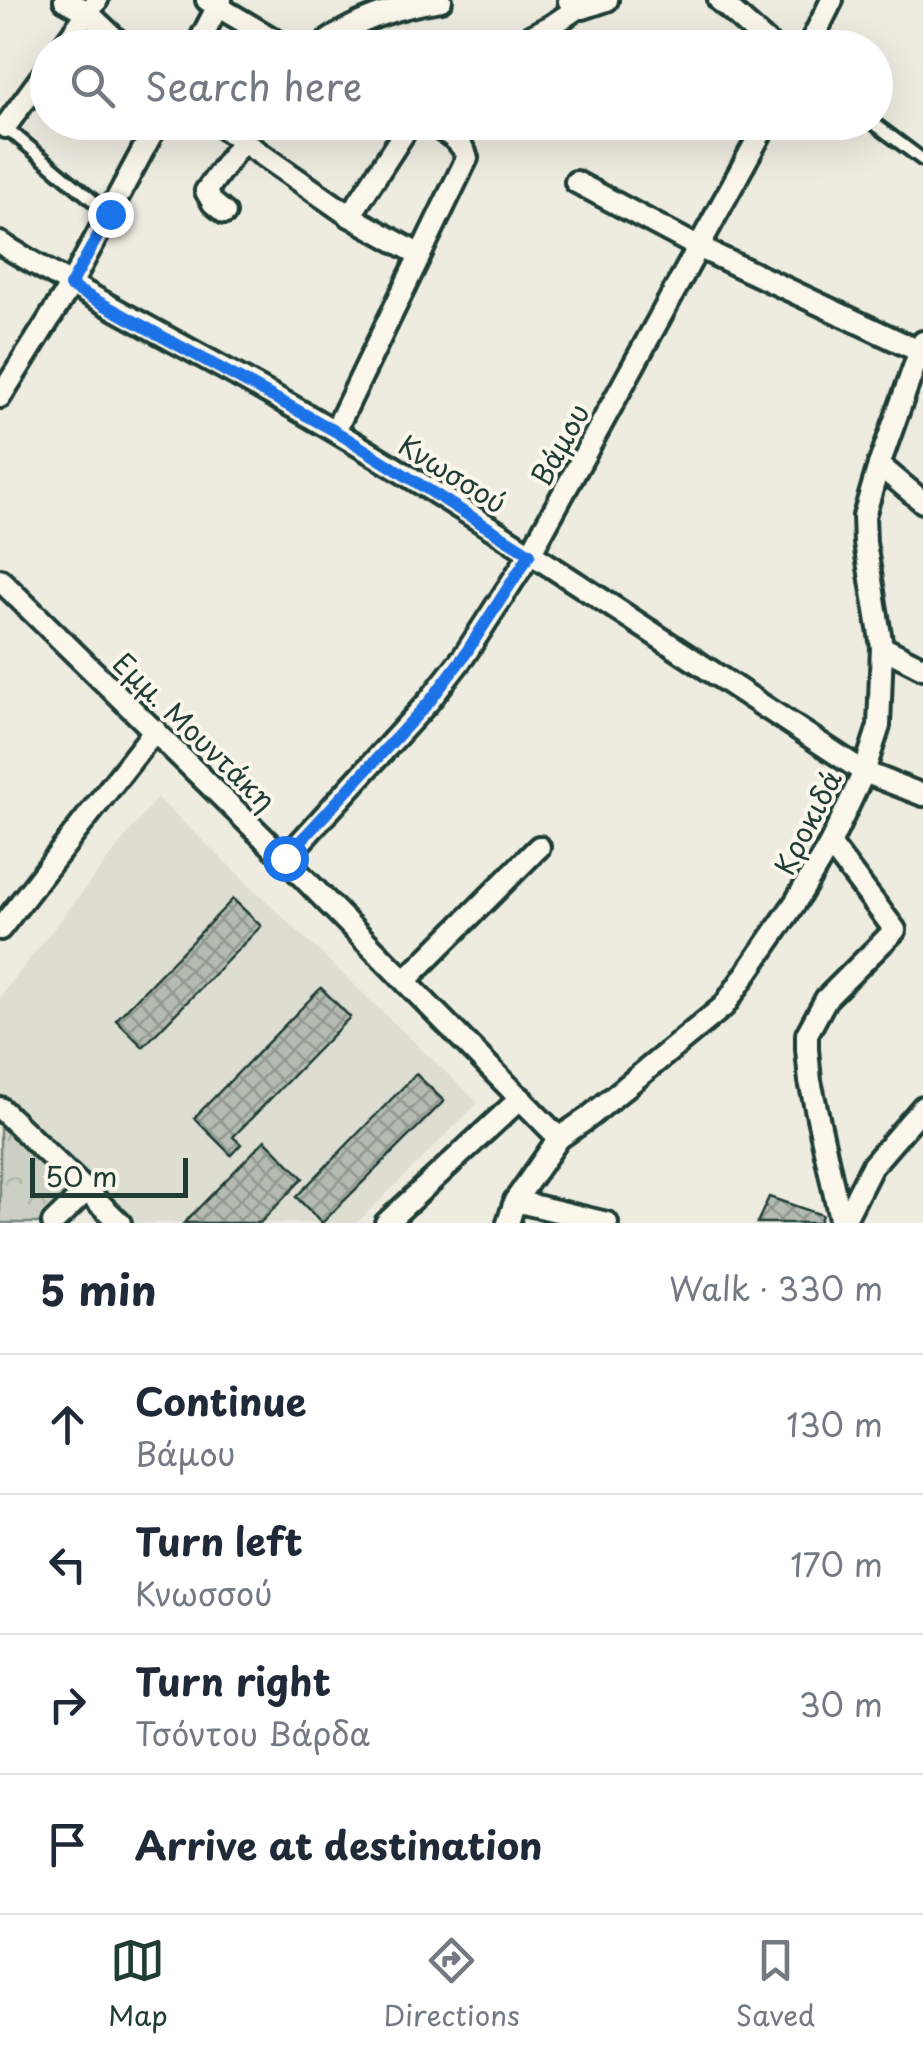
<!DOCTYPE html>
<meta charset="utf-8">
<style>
:root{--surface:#fff;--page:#f6f6f7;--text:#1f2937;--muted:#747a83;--line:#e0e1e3;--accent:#1f3d34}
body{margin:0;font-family:"Playpen Sans",sans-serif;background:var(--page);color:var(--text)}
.scale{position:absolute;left:30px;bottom:25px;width:158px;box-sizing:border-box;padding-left:10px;border:5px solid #1f3d34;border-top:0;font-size:28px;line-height:35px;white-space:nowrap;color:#1f3d34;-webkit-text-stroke:8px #fbf7ec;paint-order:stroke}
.stop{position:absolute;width:30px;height:30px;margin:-22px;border:8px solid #1a73e8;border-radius:50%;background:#fff}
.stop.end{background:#1a73e8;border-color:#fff;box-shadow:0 2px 10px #0008}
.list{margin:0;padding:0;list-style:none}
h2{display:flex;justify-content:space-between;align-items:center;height:130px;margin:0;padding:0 40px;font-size:42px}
h2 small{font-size:32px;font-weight:400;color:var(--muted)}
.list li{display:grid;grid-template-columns:65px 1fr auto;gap:30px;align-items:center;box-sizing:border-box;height:140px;padding:0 40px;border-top:2px solid var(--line)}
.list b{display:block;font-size:38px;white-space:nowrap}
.list p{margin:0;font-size:32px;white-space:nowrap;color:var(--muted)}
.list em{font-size:32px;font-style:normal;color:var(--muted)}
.icon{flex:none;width:55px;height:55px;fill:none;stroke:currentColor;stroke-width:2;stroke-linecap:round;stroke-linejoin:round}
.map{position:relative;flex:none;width:923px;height:1223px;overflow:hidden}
.search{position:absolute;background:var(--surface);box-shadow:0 10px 40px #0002;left:30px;right:30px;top:30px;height:110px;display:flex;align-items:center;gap:25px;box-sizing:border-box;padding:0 35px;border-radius:55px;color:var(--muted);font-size:38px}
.sheet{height:690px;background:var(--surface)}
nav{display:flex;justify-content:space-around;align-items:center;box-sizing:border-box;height:140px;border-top:2px solid var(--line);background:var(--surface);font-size:28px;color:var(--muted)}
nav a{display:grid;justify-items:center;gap:5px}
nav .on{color:var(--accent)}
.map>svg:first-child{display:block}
.built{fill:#ddddd2}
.forest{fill:url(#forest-crowns);stroke:#75867c;stroke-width:2.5}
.building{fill:url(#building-cross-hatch);stroke:#1f3d34;stroke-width:2.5}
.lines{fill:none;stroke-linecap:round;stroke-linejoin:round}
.lane-casing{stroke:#1f3d34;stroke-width:18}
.street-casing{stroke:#1f3d34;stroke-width:28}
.lane{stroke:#fbf7ec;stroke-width:10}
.street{stroke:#fbf7ec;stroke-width:20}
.route{stroke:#1a73e8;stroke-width:12}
.labels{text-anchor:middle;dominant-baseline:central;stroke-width:8;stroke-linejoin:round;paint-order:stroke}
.street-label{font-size:28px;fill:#1f3d34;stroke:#fbf7ec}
</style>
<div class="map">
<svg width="923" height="1223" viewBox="0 0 923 1223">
<defs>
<pattern id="forest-crowns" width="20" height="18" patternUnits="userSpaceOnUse" patternTransform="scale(2.5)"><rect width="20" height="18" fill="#cbcfc4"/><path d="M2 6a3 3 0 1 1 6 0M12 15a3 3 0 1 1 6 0" fill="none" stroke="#aeb3a9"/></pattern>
<pattern id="building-cross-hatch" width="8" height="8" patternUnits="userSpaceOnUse" patternTransform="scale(2.5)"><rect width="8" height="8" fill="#b4bbb0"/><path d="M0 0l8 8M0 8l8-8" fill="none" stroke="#929990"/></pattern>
</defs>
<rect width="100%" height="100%" fill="#eeece1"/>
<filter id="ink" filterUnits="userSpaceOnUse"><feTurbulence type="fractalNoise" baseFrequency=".01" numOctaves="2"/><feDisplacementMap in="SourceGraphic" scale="20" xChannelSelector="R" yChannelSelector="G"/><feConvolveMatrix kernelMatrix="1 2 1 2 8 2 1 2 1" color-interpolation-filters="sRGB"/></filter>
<g filter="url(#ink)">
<polygon class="built" points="157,797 478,1103 357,1223 128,1223 0,1104 0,997"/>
<polygon class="forest" points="0,1124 72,1190 38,1223 0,1223"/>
<g class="building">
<polygon points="233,899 261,926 143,1047 116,1020"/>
<polygon points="321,988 350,1017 233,1137 241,1144 231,1155 194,1118"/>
<polygon points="416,1074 444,1101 322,1223 296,1197"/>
<polygon points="265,1140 303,1178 260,1223 184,1223"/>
<polygon points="769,1197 822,1215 819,1223 757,1223"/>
</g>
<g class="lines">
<g class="lane-casing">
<g id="lane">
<polyline points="872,122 923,160"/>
<polyline points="3,125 109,214"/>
</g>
</g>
<g class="street-casing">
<g id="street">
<polyline points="65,0 87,12 125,48"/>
<polyline points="207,0 288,48"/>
<polyline points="719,0 773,48"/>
<polyline points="569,1 583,8 607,0"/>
<polyline points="62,48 97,0"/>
<polyline points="196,48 221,0"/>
<path d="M 319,48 C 351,21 400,6 441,0"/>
<polyline points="508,48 551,26 579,7"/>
<polyline points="808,48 832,0"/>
<polyline points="215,122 350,216 420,255"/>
<polyline points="5,127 48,68"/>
<polyline points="576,182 698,247 923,353"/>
<polyline points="225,213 213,203 206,191 242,142"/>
<polyline points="350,216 411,122"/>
<path d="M 0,243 C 110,310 226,366 336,432 C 515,539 689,658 864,772 L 923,795"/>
<polyline points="0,397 70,286 158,122"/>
<path d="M 335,431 L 467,158 C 462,139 443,131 427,122"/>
<polyline points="879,465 923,502"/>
<polyline points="0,580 285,859 559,1138"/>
<polyline points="882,647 923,668"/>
<polyline points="830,844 895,930 826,999 807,1034 807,1049 810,1081 841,1223"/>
<polyline points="285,859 429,701 464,656 530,554 767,122"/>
<polyline points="0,929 155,730"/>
<polyline points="406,980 539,847"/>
<polyline points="0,1108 120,1223"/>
<polyline points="515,1201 607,1223"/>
<polyline points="53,1223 86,1191"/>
<polyline points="386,1223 521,1098"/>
<polyline points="508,1223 515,1201 559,1138 588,1118 724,1006 795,903 830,844 864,772 879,726 882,647 865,543 864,516 879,465 923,342"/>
<polyline points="843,1223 872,1166 923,1107"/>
</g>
</g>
<use href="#lane" class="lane"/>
<use href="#street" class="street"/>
</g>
</g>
<g class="lines" filter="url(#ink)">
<polyline class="route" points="110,214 70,286 335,431 530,554 464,656 430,701 285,858"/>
</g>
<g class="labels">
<g class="street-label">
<text transform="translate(559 444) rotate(-61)">Βάμου</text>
<text transform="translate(453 473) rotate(32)">Κνωσσού</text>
<text transform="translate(195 731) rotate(44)">Εμμ. Μουντάκη</text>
<text transform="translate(807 822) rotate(-63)">Κροκιδά</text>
</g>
</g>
</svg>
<div class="scale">50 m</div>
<div class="stop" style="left:285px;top:858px"></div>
<div class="stop end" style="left:110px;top:214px"></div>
<div class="search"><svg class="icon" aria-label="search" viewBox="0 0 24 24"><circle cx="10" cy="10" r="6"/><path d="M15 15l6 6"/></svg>Search here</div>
</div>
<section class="sheet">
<h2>5 min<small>Walk · 330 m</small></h2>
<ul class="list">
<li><svg class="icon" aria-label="ahead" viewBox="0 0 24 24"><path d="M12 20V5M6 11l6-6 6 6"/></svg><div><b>Continue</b><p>Βάμου</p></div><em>130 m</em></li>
<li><svg class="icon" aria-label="left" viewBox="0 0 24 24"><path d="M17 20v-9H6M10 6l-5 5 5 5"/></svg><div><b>Turn left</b><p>Κνωσσού</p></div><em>170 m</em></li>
<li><svg class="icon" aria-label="right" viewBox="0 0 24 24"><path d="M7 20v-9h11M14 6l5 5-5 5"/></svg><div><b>Turn right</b><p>Τσόντου Βάρδα</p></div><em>30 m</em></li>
<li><svg class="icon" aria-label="arrive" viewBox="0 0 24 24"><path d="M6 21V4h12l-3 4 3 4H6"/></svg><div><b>Arrive at destination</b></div></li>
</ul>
</section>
<nav>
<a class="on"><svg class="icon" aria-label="map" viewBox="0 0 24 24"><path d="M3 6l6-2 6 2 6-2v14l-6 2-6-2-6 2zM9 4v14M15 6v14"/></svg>Map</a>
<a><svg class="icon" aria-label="directions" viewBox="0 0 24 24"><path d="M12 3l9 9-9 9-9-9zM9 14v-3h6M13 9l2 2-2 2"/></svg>Directions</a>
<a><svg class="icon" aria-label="saved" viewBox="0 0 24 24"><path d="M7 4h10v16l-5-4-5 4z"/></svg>Saved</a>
</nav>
